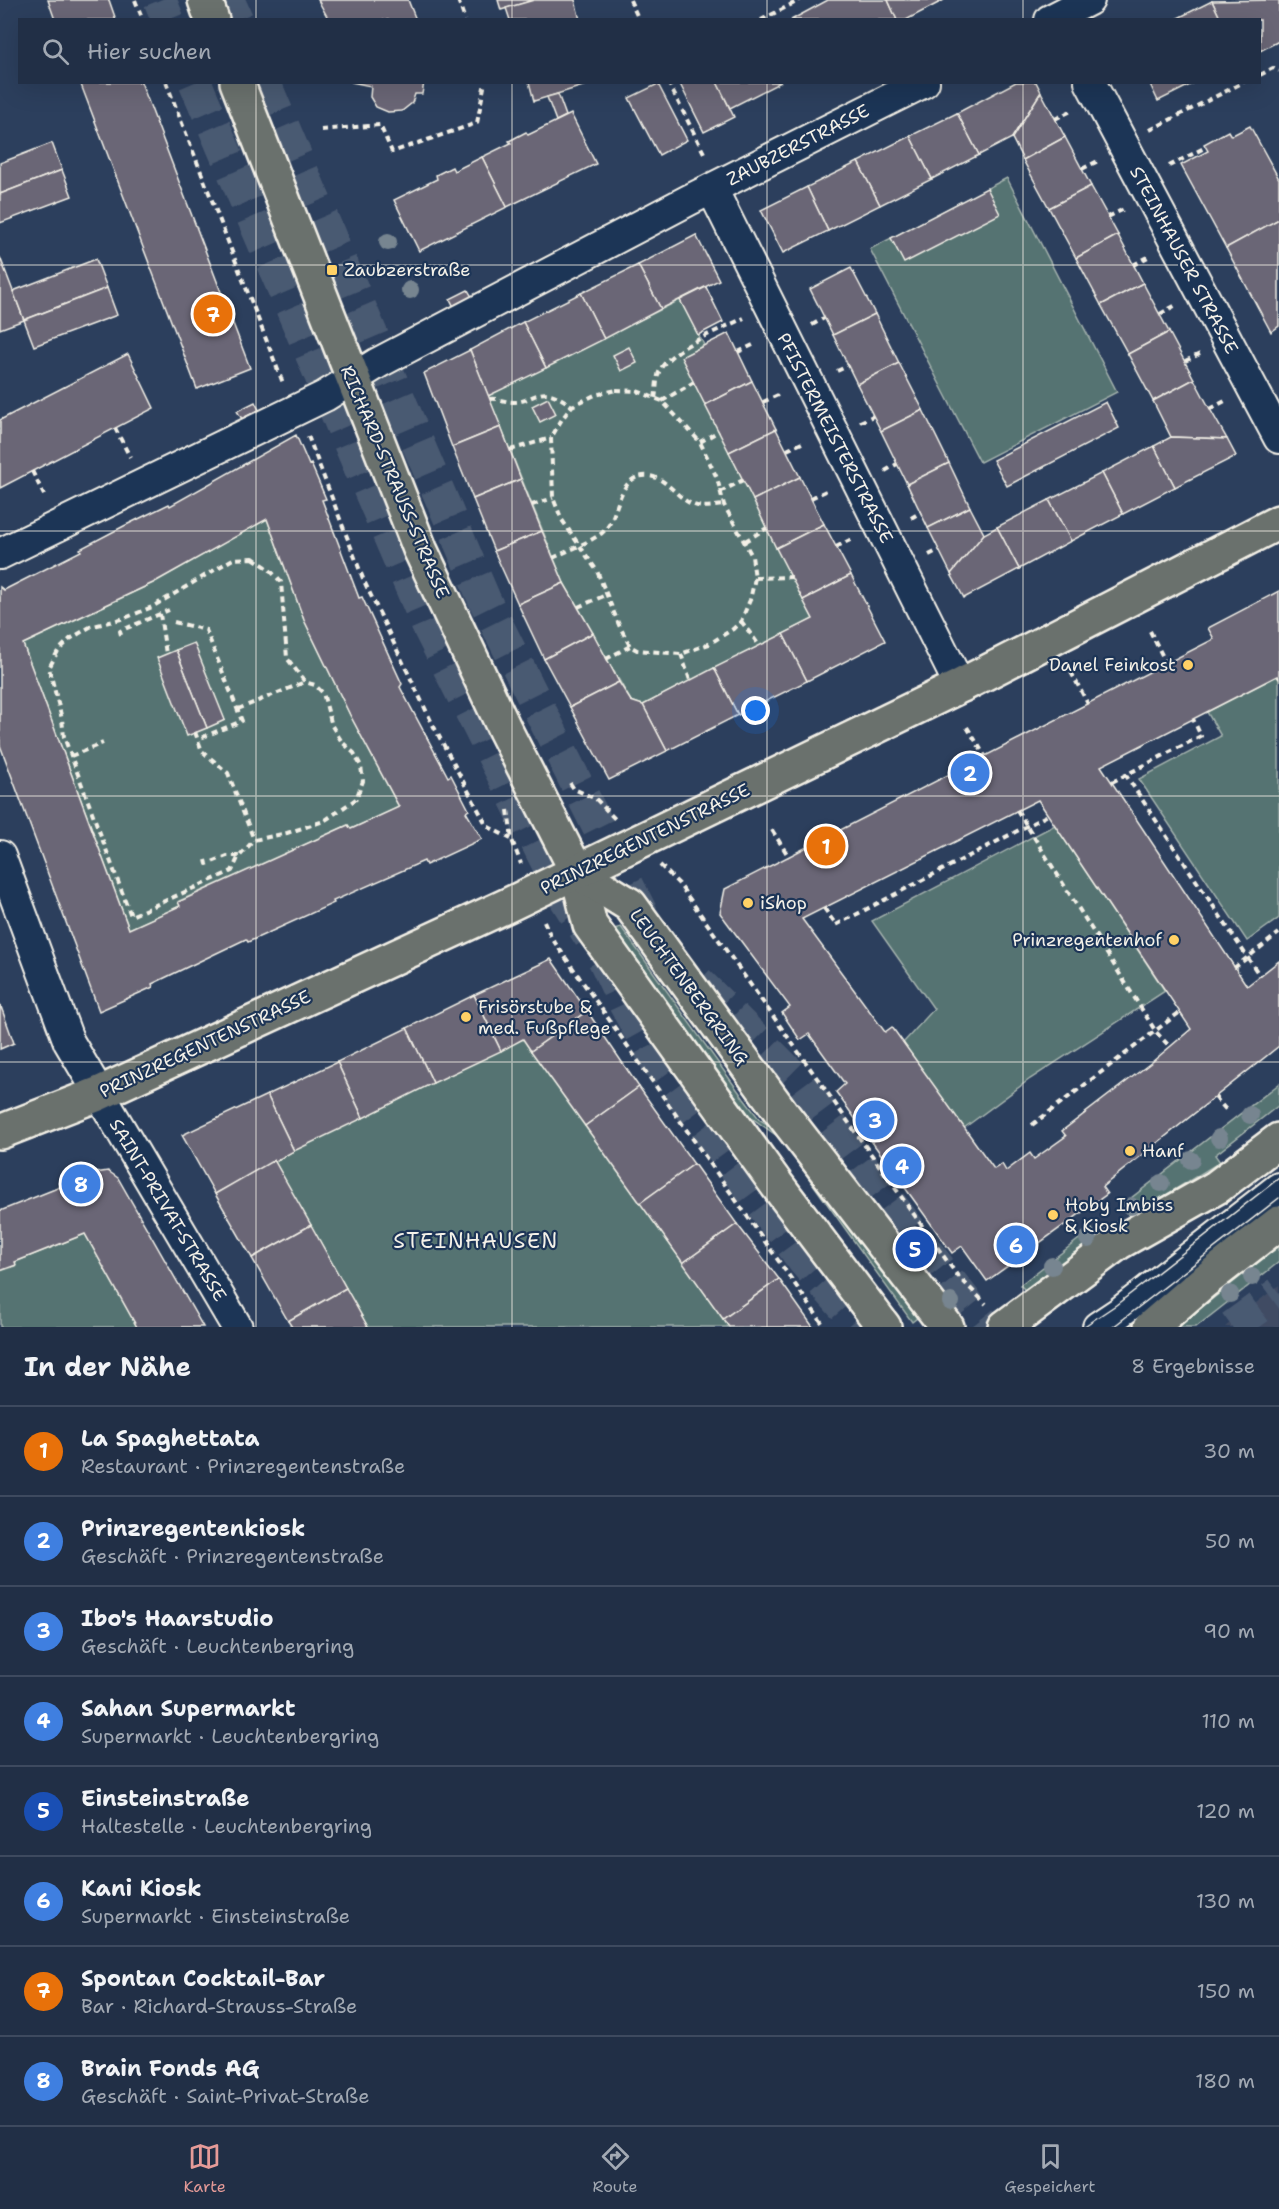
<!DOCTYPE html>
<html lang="de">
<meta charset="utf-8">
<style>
:root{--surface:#212f46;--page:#29374d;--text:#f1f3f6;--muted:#a2a9b3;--line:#3e4a5f;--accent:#e69b98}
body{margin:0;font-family:"Shantell Sans",sans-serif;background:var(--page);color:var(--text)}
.you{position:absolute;left:756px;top:711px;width:21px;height:21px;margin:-15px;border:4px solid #fff;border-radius:50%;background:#1a73e8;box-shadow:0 0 0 9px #1a73e833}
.badge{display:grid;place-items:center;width:39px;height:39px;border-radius:50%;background:var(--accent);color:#fff;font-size:20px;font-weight:700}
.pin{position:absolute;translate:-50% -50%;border:3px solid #fff;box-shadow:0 2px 6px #0006}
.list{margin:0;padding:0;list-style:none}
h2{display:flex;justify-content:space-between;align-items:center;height:78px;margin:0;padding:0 24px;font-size:26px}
h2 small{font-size:20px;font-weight:400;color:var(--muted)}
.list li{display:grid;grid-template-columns:39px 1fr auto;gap:18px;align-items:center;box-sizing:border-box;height:90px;padding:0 24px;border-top:2px solid var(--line)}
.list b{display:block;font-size:22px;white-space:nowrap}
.list p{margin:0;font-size:20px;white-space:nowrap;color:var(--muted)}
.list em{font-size:20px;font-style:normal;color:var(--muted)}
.icon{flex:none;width:33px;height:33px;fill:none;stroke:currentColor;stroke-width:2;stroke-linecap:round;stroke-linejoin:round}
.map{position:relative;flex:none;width:1279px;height:1327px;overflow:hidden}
.search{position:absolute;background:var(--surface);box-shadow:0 6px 24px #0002;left:18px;right:18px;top:18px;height:66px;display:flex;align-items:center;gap:15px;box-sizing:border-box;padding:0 21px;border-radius:0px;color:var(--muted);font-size:22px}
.sheet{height:798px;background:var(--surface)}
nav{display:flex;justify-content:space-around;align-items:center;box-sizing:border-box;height:84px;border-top:2px solid var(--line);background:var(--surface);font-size:16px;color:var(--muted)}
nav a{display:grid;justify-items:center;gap:3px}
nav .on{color:var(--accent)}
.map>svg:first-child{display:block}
.built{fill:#3f4b64}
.green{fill:#547372;stroke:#a4b2ad;stroke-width:1.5}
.building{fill:#6a6676;stroke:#f4f1e8;stroke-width:1.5;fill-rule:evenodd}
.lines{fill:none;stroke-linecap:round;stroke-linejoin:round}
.highway-tunnel{stroke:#4a5a72;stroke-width:33;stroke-dasharray:33 16;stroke-linecap:butt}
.minor-casing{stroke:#f4f1e8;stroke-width:34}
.major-casing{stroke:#f4f1e8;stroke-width:38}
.path{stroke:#f4f1e8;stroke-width:4;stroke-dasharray:6 4.5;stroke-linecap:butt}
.minor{stroke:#1d3557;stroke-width:30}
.major{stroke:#6a716d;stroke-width:33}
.tram{stroke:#f4f1e8;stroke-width:1.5}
.tree{fill:#778590}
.grid{fill:none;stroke:#f4f1e8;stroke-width:1.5;stroke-opacity:0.55}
.poi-dot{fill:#ffd166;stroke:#1d3557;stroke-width:2}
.labels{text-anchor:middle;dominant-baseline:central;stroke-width:4.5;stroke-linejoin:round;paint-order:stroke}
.street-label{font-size:18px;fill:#f4f1e8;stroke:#1d3557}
.poi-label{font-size:18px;fill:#f4f1e8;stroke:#1d3557;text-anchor:start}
.quarter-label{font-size:21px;letter-spacing:1.5px;fill:#f4f1e8;stroke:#1d3557}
</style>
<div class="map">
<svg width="1279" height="1327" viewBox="0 0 1279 1327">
<rect width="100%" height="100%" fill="#2c3f5d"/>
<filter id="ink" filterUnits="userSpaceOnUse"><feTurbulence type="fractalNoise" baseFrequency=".0167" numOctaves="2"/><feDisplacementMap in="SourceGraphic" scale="12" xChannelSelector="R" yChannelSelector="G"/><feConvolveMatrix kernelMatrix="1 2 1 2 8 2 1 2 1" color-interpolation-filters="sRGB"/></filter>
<g filter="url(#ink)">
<polygon class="built" points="1279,1285 1279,1327 1225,1327"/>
<g class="green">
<polygon points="1007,178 1117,392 980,462 870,249"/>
<polygon points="680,300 704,345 682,357 813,619 643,705 631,701 564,583 488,396"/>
<polygon points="267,519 304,620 350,715 399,807 351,829 348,825 179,901 180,906 129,929 23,644 153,583"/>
<polygon points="1277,676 1279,679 1279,918 1247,941 1139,779 1221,736 1207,712"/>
<polygon points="1055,825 1165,991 1030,1079 964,1128 903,1043 934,1009 872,921"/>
<polygon points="621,927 744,1099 760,1120 778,1130 788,1141 917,1318 912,1322 780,1138 745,1113 614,929"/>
<polygon points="523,1039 531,1051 729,1327 368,1327 274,1160"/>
<polygon points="1279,1084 1279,1105 1215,1155 1220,1162 1130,1217 1122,1205"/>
<polygon points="1092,1229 1095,1234 1094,1241 1026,1291 1020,1285"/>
<polygon points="85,1234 137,1327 0,1327 0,1271 16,1266 15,1262"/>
<polygon points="1279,1246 1279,1262 1196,1327 1177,1327"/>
</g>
<g class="building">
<polygon points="48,0 109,0 116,20 55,20"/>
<polygon points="318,0 408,0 416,20 329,20"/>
<polygon points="498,0 534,0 501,10"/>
<polygon points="534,0 575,0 580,20 510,20 506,8"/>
<polygon points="828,0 888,0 897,20 791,20"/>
<polygon points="888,0 944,0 906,20 897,20"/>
<polygon points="1279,0 1279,41 1260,51 1260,20 1221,20 1212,1"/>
<polygon points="1212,1 1221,20 1174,20"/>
<polygon points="80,82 141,82 250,368 197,389"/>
<polygon points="351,82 424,82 422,94 415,94 412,103 402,111 388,112 376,107 370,97 371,86"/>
<polygon points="529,82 596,82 534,101"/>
<polygon points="679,82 717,82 734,117 704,132"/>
<polygon points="717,82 781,82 730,108"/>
<polygon points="1016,82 1036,82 1041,92 1012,138 979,155 957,113"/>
<polygon points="1149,82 1196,82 1158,101"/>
<polygon points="658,84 687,140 659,155 629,98"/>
<polygon points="1041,92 1065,137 1023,160 1012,138"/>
<polygon points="558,94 566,116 556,121 547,97"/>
<polygon points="957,113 979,155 932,179 910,136"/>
<polygon points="571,114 596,164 507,207 482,157 511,143 509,141 526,132 528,135"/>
<polygon points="1250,126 1279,179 1279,219 1226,248 1181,165 1208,151 1204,144 1228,131 1231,136"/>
<polygon points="910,136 932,179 880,205 858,162"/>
<polygon points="1065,137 1091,186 1049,208 1023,160"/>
<polygon points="52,143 62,170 0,194 0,163"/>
<polygon points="482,157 507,207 419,251 394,200 437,179 436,175 452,167 454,171"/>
<polygon points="858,162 880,205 828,231 807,187"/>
<polygon points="62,170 72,196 0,223 0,194"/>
<polygon points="1091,186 1118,235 1076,258 1049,208"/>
<polygon points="807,187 828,231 783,253 761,210"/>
<polygon points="987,188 1000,214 904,263 891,238"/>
<polygon points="1279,219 1279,326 1271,332 1226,248"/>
<polygon points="696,235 719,280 661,309 638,265"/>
<polygon points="1118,235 1143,283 1101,305 1076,258"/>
<polygon points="0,257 24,320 0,329"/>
<polygon points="96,259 107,288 24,320 13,291"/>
<polygon points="638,265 661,309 604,339 581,293"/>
<polygon points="851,268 875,314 833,335 810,289"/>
<polygon points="1143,283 1169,332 1128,354 1101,305"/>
<polygon points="706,287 723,322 698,335 680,300"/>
<polygon points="107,288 117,315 34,346 24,320"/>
<polygon points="468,290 472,297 454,307 450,299"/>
<polygon points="581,293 604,339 546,368 523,322"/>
<polygon points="875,314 899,363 857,384 833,335"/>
<polygon points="523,322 546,368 488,396 470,350"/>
<polygon points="1169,332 1194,379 1153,401 1128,354"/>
<polygon points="729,333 752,381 705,405 681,357"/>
<polygon points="629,347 637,363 621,371 613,355"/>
<polygon points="470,350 501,427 452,447 424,373"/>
<polygon points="128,354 154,408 0,488 0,420"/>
<polygon points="899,363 923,410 881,431 857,384"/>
<polygon points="1194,379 1210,409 1227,439 1171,437 1153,401"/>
<polygon points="752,381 776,429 729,452 705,405"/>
<polygon points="548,398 556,414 540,422 532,406"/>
<polygon points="255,402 259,410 242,419 237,411"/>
<polygon points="1106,402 1119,428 1007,486 993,460"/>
<polygon points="923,410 949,463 907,484 881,431"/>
<polygon points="501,427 521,479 473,499 452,447"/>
<polygon points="776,429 800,477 753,500 729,452"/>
<path d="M 296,435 L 309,465 L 311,464 L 326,499 L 322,500 L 359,598 L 362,597 L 402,684 L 400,687 L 448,777 L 451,775 L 469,810 L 466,812 L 482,839 L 426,865 L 424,861 L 333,901 L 334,903 L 248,942 L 246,939 L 152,984 L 153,987 L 99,1011 L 0,745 L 0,587 L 4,590 L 81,551 L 80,549 L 124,526 L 169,504 L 170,506 ZM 267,519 L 304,620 L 350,715 L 399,807 L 351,829 L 348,825 L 178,902 L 180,906 L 129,929 L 23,644 L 153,583 Z"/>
<polygon points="1171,437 1227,439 1236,456 1175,487 1154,446"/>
<polygon points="1154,446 1175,487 1123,514 1102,473"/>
<polygon points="949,463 970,507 928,528 907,484"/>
<polygon points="1102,473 1123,514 1071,541 1049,500"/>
<polygon points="800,477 824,524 776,548 753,500"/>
<polygon points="521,479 542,531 494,551 473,499"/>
<polygon points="1049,500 1071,541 1019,569 997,527"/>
<polygon points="970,507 984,534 951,574 928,528"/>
<polygon points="824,524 851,575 803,600 776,548"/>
<polygon points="997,527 1019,569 964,598 951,574 984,534"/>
<polygon points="542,531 564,583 518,604 494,551"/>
<polygon points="851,575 885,641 807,681 783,634 813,619 803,600"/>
<polygon points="564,583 593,633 544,659 518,604"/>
<path d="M 1279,591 L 1279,679 L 1277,676 L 1101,766 L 1247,986 L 1279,961 L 1279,1046 L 1102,1187 L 1107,1194 L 987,1281 L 962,1246 L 952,1253 L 836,1092 L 845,1084 L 809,1034 L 800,1040 L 782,1013 L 790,1007 L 720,913 L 725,889 L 1214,639 L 1208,628 ZM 1038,800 L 1191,1029 L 1152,1062 L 1062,1131 L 1066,1136 L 1034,1159 L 1030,1153 L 1006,1171 L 1002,1164 L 994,1169 L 892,1027 L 885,1032 L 802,919 Z"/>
<polygon points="593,633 619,682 570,707 544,659"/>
<polygon points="783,634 807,681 738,715 714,668"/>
<polygon points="194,643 225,720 207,728 176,650"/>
<polygon points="176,650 207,728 187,736 157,658"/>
<polygon points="714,668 738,715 667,751 643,705"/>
<polygon points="619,682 631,701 643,705 667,751 609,780 570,707"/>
<polygon points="551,959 587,1011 531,1051 523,1039 501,1051 474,995"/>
<polygon points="474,995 501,1051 433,1083 407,1028"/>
<polygon points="0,1004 14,1043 0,1049"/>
<polygon points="587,1011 639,1087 585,1126 531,1051"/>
<polygon points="407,1028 433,1083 363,1118 337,1062"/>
<polygon points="337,1062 363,1118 294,1151 267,1095"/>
<polygon points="639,1087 694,1164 640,1203 585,1126"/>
<polygon points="267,1095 294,1151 215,1194 182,1135"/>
<polygon points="274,1160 311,1225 252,1258 215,1194"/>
<polygon points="694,1164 737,1224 683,1263 640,1203"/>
<polygon points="108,1171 118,1178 203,1327 137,1327 85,1234 15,1262 16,1265 0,1271 0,1211 95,1173"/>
<polygon points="737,1224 779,1279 723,1319 683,1263"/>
<polygon points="311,1225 346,1288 288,1321 252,1258"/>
<polygon points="779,1279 813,1327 729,1327 723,1319"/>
<polygon points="346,1288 368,1327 292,1327 288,1321"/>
</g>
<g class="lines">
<g class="highway-tunnel">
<polyline points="160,0 168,20"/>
<polyline points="228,0 237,20"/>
<polyline points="195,82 427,624 564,896 590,937"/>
<polyline points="264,82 485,601 647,924"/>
<polyline points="604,959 625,1004 657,1062 803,1260 862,1327"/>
<polyline points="698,982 800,1083 918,1241 986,1327"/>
<polyline points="1232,1327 1279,1293"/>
</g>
<g class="minor-casing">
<g id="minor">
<polyline points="1050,20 1089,0"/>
<polyline points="1090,82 1279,438"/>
<polyline points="712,189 960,686"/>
<polyline points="0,554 325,396 378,363 689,200 924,82"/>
<polyline points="0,856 69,1042 237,1327"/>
<polyline points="1098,1327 1119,1313 1279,1188"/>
</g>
</g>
<g class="major-casing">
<g id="major">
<polyline points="205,0 212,20"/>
<polyline points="237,82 420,549 505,730 577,872 590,925 777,1185 884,1327"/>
<polyline points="577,872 630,905 781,1112 947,1327"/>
<polyline points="0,1132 98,1094 508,905 960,686 1279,522"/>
<polyline points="1005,1327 1118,1243 1217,1187 1279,1140"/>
<polyline points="1151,1327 1202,1283 1279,1223"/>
</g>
</g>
<g class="path">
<polyline points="135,0 143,20"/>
<polyline points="458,0 465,20"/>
<polyline points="630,0 639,20"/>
<polyline points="761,20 800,0"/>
<polyline points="1260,75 1273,68 1279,71"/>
<polyline points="166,82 283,383"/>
<polyline points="668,82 705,155"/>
<polyline points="1055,119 1071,111"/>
<polyline points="321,130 380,125 392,152 477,123 485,82"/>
<polyline points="1150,130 1244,82"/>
<polyline points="1169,166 1206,147"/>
<polyline points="1082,169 1098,161"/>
<polyline points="1108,217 1124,209"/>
<polyline points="1133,265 1150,256"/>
<polyline points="1160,314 1176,305"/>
<polyline points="812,325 824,318"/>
<polyline points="738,352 755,344"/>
<polyline points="1185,361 1200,354"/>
<polyline points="837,371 848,366"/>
<polygon points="616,390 637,391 662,401 700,442 717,478 724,505 752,556 755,578 750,600 741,621 733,629 709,644 681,654 637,650 630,646 619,625 597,571 562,520 553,498 551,438 562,419 572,406 595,395"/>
<path d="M 655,398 C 657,389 656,377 660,370 C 672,347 720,330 744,318"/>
<path d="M 490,399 C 498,398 505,402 514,402 C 524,402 528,398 537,395 C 549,389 562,399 572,406"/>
<polyline points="662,401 694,382"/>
<polyline points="763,402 780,394"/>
<polyline points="1210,409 1225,401"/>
<polyline points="860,422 873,416"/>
<polyline points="115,428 130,457"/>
<polyline points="308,436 364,581 433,725 487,826 511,839"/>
<polyline points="700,442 719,431"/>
<polyline points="510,450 551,438"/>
<polyline points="787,450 806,441"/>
<polyline points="32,471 46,499"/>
<polyline points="885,471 897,464"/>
<polyline points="720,492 743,480"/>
<polyline points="811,498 830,489"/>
<polyline points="532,505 553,498"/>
<polyline points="911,518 921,512"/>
<polyline points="745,541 767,528"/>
<polyline points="836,547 854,538"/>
<polyline points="929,555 939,550"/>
<polygon points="253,558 268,568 281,582 287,658 305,682 315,685 323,693 332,726 342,742 354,753 361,766 363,781 356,799 324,821 287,833 254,840 238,858 232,871 131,916 64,737 62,719 49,668 58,651 70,639 90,627 125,618 152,607 233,559"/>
<path d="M 553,558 C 569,550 588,543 602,533 C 621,518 615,473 649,476 C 667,478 677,498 692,504 C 701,509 714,506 724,505"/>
<polyline points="755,578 792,577"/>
<polyline points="578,607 606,595"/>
<polyline points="160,614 166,654"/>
<polyline points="741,621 759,645"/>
<polyline points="174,622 206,630 242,721 198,739"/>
<polyline points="1150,631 1166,663"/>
<polyline points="121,635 120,631 169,610"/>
<polyline points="681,654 690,680"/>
<polyline points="606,659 630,646"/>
<polyline points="1071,672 1088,704"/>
<polyline points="238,709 305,682"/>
<polyline points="967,727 985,756"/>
<polyline points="195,732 202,751 228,773 254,840"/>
<polyline points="71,756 103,743"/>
<polyline points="1125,774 1260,976"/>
<polyline points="1112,782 1201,736 1193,719"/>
<polyline points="570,783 574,789 596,799 615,819"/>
<polyline points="508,810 512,840 521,864"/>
<polyline points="1017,810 1156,1032 1170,1047"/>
<polyline points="772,830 789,857"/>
<polyline points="206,860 207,864 227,856 240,856"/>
<polyline points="660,865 679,884 957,1275 986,1304"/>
<polyline points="824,908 836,925 1048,815"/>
<polyline points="544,921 551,937 825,1327"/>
<polyline points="1234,968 1279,933"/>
<polyline points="1215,1097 1227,1111"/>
<polyline points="1032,1125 1180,1012"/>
</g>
<use href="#minor" class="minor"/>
<use href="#major" class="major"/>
<g class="tram">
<polyline points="1083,1327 1116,1305 1279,1178"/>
<polyline points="1113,1327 1279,1198"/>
</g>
</g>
<g class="tree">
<circle cx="388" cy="242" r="9"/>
<circle cx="410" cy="290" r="9"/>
<circle cx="1250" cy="1115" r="9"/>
<circle cx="1219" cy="1138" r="9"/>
<circle cx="1191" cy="1160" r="9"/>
<circle cx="1161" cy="1183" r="9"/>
<circle cx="1131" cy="1206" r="9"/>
<circle cx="1088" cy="1239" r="9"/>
<circle cx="1052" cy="1266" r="9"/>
<circle cx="1252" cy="1277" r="9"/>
<circle cx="1230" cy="1294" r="9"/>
<circle cx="951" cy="1302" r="9"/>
</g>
</g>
<path class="grid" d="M 256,0 L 256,20M 512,0 L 512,20M 767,0 L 767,20M 1023,0 L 1023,20M 256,82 L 256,1327M 512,82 L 512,1327M 767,82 L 767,1327M 1023,82 L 1023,1327M 0,265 L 1279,265M 0,531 L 1279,531M 0,796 L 1279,796M 0,1062 L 1279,1062"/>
<g class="poi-dot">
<rect x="326" y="264" width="12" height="12" rx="3"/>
<circle cx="1188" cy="665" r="6"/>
<circle cx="748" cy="903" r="6"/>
<circle cx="1174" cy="940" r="6"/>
<circle cx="466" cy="1017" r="6"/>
<circle cx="1130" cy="1151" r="6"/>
<circle cx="1053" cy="1215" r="6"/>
</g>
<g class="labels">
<g class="street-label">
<text transform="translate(798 145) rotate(-27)">ZAUBZERSTRASSE</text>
<text transform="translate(1184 260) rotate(62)">STEINHAUSER STRASSE</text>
<text transform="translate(835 438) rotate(63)">PFISTERMEISTERSTRASSE</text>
<text transform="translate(395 482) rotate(67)">RICHARD-STRAUSS-STRASSE</text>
<text transform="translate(645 839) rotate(-26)">PRINZREGENTENSTRASSE</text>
<text transform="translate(689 987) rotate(54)">LEUCHTENBERGRING</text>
<text transform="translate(205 1044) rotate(-25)">PRINZREGENTENSTRASSE</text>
<text transform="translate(168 1210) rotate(59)">SAINT-PRIVAT-STRASSE</text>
</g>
<g class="poi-label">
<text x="344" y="270">Zaubzerstraße</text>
<text x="1176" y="665" text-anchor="end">Danel Feinkost</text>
<text x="760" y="903">iShop</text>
<text x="1162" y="940" text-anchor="end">Prinzregentenhof</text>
<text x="478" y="1007">Frisörstube &amp;<tspan x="478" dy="21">med. Fußpflege</tspan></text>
<text x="1142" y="1151">Hanf</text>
<text x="1065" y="1205">Hoby Imbiss<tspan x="1065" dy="21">&amp; Kiosk</tspan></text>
</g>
<g class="quarter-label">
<text x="476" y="1241">STEINHAUSEN</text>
</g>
</g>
</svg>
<div class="you"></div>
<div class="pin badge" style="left:826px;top:846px;background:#e8710a">1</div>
<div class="pin badge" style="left:970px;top:773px;background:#3f7fe0">2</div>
<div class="pin badge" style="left:875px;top:1120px;background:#3f7fe0">3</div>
<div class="pin badge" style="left:902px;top:1166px;background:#3f7fe0">4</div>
<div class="pin badge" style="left:915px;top:1249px;background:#1a4fb4">5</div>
<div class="pin badge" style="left:1016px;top:1245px;background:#3f7fe0">6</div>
<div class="pin badge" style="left:213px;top:314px;background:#e8710a">7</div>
<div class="pin badge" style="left:81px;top:1184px;background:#3f7fe0">8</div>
<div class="search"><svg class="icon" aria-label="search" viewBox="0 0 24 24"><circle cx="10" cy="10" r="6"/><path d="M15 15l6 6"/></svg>Hier suchen</div>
</div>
<section class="sheet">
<h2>In der Nähe<small>8 Ergebnisse</small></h2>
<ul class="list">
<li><span class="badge" style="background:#e8710a">1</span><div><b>La Spaghettata</b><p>Restaurant · Prinzregentenstraße</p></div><em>30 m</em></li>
<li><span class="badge" style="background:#3f7fe0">2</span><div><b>Prinzregentenkiosk</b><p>Geschäft · Prinzregentenstraße</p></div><em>50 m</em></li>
<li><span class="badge" style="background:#3f7fe0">3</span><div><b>Ibo's Haarstudio</b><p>Geschäft · Leuchtenbergring</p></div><em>90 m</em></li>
<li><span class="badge" style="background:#3f7fe0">4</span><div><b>Sahan Supermarkt</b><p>Supermarkt · Leuchtenbergring</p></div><em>110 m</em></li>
<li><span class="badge" style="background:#1a4fb4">5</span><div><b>Einsteinstraße</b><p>Haltestelle · Leuchtenbergring</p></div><em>120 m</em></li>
<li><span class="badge" style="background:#3f7fe0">6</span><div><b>Kani Kiosk</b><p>Supermarkt · Einsteinstraße</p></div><em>130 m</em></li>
<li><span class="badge" style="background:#e8710a">7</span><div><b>Spontan Cocktail-Bar</b><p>Bar · Richard-Strauss-Straße</p></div><em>150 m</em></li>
<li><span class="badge" style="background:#3f7fe0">8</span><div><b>Brain Fonds AG</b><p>Geschäft · Saint-Privat-Straße</p></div><em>180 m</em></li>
</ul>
</section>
<nav>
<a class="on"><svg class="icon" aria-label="map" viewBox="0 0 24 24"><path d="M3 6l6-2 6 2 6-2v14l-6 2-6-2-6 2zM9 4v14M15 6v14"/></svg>Karte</a>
<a><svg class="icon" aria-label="directions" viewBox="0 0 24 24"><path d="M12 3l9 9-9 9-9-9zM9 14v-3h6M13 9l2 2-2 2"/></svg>Route</a>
<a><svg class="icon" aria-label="saved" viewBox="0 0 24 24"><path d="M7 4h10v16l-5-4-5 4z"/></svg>Gespeichert</a>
</nav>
